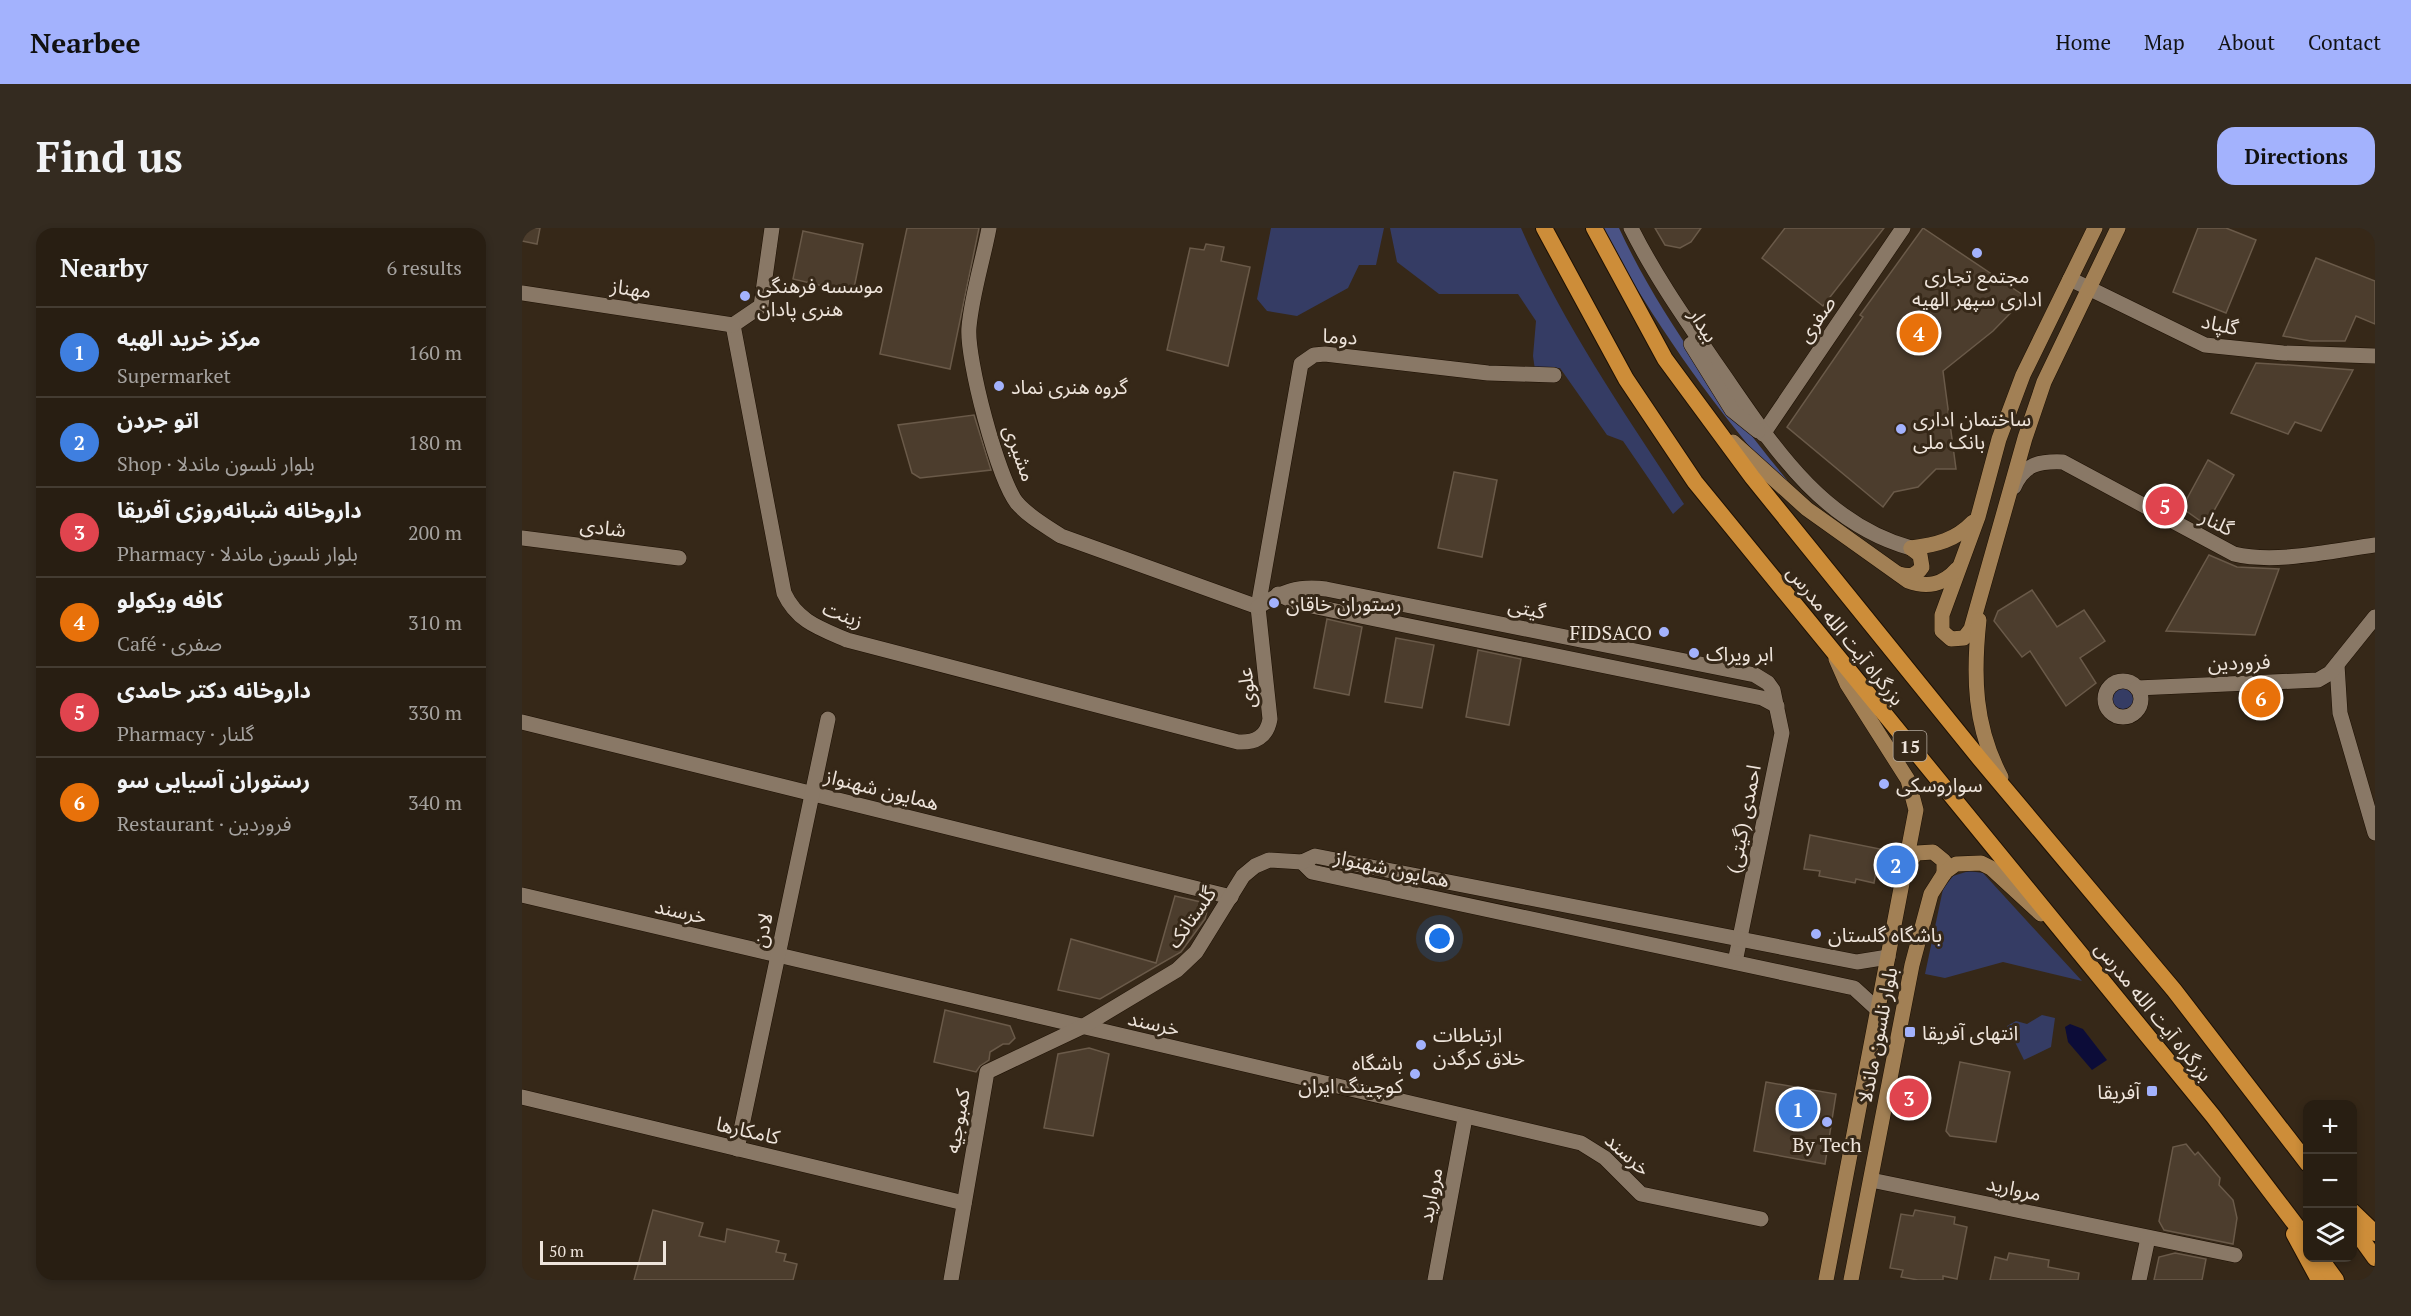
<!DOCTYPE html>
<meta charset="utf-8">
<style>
:root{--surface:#281e12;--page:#342b20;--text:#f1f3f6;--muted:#a5a29f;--line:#443c32;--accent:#a3b2fd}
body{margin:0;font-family:"PT Serif","Noto Sans Arabic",serif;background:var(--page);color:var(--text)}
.controls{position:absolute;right:18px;bottom:18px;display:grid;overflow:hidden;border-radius:12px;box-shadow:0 3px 9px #0003}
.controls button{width:54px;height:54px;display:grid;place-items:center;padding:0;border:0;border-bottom:2px solid var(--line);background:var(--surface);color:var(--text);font:30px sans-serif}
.scale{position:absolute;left:18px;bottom:15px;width:126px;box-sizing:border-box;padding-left:6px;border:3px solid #eee4db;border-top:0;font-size:16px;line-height:21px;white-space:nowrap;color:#eee4db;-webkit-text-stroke:4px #362818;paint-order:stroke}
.you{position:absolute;left:918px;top:711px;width:21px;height:21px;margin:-15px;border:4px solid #fff;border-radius:50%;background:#1a73e8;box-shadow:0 0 0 9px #1a73e833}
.badge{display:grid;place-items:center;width:39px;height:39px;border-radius:50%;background:var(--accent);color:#fff;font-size:20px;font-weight:700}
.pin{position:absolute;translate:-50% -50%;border:3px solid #fff;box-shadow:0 2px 6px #0006}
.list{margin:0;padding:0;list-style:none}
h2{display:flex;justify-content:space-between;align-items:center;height:78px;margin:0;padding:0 24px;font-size:26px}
h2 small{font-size:20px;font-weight:400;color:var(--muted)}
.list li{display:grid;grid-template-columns:39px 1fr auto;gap:18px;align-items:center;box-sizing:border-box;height:90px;padding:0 24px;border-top:2px solid var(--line)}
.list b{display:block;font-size:22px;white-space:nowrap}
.list p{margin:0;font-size:20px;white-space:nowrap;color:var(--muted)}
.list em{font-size:20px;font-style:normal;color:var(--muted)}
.icon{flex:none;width:33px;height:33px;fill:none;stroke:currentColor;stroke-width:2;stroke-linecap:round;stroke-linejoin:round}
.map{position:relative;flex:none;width:1853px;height:1052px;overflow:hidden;border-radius:18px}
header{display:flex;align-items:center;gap:36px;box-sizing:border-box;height:84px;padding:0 30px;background:var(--accent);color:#111}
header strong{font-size:28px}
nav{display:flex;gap:33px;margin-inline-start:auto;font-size:21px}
.intro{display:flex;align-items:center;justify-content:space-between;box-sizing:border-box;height:144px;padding:0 36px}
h1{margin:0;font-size:42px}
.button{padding:15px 27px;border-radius:18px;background:var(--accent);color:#111;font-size:21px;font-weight:700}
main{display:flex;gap:36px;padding:0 36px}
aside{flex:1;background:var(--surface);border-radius:18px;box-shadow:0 3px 9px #0003}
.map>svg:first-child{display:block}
.green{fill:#353c64}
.forest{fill:#4a5386}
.water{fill:#0c0c38}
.building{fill:#4c3d2d;stroke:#6a5a49;stroke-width:1.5}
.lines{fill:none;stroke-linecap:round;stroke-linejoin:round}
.minor-casing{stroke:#1d1003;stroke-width:16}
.tertiary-casing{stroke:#1d1003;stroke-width:16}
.secondary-casing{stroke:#1d1003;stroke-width:16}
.trunk-casing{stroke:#1d1003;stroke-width:18}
.minor{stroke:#897866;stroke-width:15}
.tertiary{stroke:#897866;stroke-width:15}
.secondary{stroke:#a28055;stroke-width:15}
.trunk{stroke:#cd8d39;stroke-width:16}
.poi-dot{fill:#a3b2fd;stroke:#362818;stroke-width:2}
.labels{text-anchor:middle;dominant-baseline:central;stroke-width:6;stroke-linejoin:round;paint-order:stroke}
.shield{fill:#362818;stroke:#b7aca0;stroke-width:1.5}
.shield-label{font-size:18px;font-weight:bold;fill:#eee4db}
.poi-label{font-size:20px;fill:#eee4db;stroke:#362818;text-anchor:start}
.street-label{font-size:20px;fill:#eee4db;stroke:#362818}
</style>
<header>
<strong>Nearbee</strong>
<nav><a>Home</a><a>Map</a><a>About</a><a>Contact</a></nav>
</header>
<div class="intro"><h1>Find us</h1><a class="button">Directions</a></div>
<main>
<aside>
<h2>Nearby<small>6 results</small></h2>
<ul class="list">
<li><span class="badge" style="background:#3f7fe0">1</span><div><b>مرکز خرید الهیه</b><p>Supermarket</p></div><em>160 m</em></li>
<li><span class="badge" style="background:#3f7fe0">2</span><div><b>اتو جردن</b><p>Shop · بلوار نلسون ماندلا</p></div><em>180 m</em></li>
<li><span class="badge" style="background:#e0444e">3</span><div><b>داروخانه شبانه‌روزی آفریقا</b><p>Pharmacy · بلوار نلسون ماندلا</p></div><em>200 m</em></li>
<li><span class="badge" style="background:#e8710a">4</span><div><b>کافه ویکولو</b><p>Café · صفری</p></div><em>310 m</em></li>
<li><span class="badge" style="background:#e0444e">5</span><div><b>داروخانه دکتر حامدی</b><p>Pharmacy · گلنار</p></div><em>330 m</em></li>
<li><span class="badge" style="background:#e8710a">6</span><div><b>رستوران آسیایی سو</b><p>Restaurant · فروردین</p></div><em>340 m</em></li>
</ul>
</aside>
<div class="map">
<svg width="1853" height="1052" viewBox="0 0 1853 1052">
<rect width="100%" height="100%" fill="#362818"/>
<g class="green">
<polygon points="749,0 862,0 854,37 837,37 826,60 775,88 745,83 735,71"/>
<path d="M 868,0 L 999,0 C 1042,98 1104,187 1162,276 L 1151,286 L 1101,213 L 1085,207 L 1038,140 L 1013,142 L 1011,128 L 1014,93 L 996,66 L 917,66 L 875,34 Z"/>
<circle cx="1602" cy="471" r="13"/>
<polygon points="1447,643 1461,645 1560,753 1481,734 1423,750 1403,746 1421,661 1431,648"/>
<polygon points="1520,787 1533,790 1529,819 1502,832 1485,798 1494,793 1505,796"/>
</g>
<path class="forest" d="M 1079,0 L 1097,0 C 1137,87 1204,177 1265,252 L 1260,256 C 1189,177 1131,92 1079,0 Z"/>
<polygon class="water" points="1548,796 1561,801 1585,832 1570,842 1546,814 1543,799"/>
<g class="building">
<polygon points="0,0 18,0 15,16 0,13"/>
<polygon points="385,0 457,0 428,141 358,126"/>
<polygon points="1133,0 1179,0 1169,14 1158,20 1143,17"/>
<polygon points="1263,0 1362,0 1301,78 1240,30"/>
<polygon points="1401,0 1504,69 1471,103 1421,143 1434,241 1414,241 1396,259 1372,264 1361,279 1265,199 1341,89 1338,87"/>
<polygon points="1676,0 1704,0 1734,12 1704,85 1651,64"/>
<polygon points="281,3 341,16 331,65 271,51"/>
<polygon points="684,16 702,19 699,33 728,39 706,138 645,122 668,20 682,22"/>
<polygon points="1794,30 1853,53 1853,96 1834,88 1823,113 1789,113 1761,108"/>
<polygon points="1734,135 1768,137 1831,142 1799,203 1773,194 1766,206 1709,185"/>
<polygon points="452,187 469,242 398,250 390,245 376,197"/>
<polygon points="1686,232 1712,247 1684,297 1660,280"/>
<polygon points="932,244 975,252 960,329 916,320"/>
<polygon points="1687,327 1715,339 1757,341 1733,407 1644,403"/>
<polygon points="1510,362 1535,399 1562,382 1583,413 1558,430 1574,455 1544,478 1508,423 1500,429 1472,393 1476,383"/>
<polygon points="805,391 840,399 827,467 792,460"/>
<polygon points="874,410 912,417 900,480 863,474"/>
<polygon points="956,422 999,431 987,497 944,489"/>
<polygon points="1288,607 1358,621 1352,655 1334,651 1333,655 1297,648 1298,643 1282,641"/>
<polygon points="653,668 683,675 686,679 683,691 659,724 578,771 536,762 549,711 634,735"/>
<polygon points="423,782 488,798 493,810 487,816 481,816 468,824 467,832 458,838 454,844 412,834"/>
<polygon points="567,820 587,826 571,908 522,900 536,826"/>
<polygon points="1438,834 1488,844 1474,914 1428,908 1424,903"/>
<polygon points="1244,854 1314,866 1303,936 1232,923"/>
<polygon points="1664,916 1673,927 1676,924 1698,950 1697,957 1711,972 1715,990 1711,1016 1642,1002 1637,993 1651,919"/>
<polygon points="131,982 181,995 177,1008 203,1014 205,1001 257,1013 254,1024 264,1026 262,1033 275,1036 271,1052 112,1052"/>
<polygon points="1393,982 1433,989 1432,996 1445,999 1435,1051 1421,1048 1421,1052 1396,1052 1379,1049 1381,1042 1368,1040 1379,986 1391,988"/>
<polygon points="1487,1025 1527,1032 1526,1039 1557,1045 1556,1052 1468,1052 1473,1029 1485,1032"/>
<polygon points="1653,1025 1684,1031 1680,1052 1632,1052 1637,1029"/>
</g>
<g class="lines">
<g class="minor-casing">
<g id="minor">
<path d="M 250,0 L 239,78 L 211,97 L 262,365 C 275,393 297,400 325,412 L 716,514 C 733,515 745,509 748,491 L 736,379 L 779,136 L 792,127 L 803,126 L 966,145 L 1032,147"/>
<path d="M 467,0 C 461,32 450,66 447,99 C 444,130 476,251 495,275 C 507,289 524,298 539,308 L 736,379"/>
<polyline points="1548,51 1683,117 1761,125 1853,128"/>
<polyline points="0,65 211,97"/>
<polyline points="1241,206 1381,0"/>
<path d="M 1492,259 C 1502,236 1517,233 1541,234 L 1712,326 C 1753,336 1810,323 1853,317"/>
<polyline points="0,310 157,330"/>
<polyline points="756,366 775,375 1240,470 1255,478"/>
<path d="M 736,379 C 759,364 776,357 804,361 L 1233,447 L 1246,455 L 1251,462 L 1260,505 L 1213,734"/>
<polyline points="1815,437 1818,485 1853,605"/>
<circle cx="1601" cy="471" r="18"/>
<polyline points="1615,460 1796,452 1808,445 1853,389"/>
<polyline points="0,494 709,669"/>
<polyline points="780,634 790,644 1332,760 1356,782"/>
<polyline points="780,634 793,628 1335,734 1366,729"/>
<polyline points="0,667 1059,915 1083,930 1119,966 1239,991"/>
<polyline points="0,869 442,975"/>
<polyline points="215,921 306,491"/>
<polyline points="1349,952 1713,1027"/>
<polyline points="429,1052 465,844 560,799 655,742 674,724 721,648 733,638 747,632 780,634"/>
<polyline points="913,1052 943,890"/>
<polyline points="1617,1052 1626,1010"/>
</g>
</g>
<g class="tertiary-casing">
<g id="tertiary">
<path d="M 1109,0 C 1133,48 1164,92 1194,136 C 1246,210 1295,294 1389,320"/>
<polyline points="1169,116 1210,182 1236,203"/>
</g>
</g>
<g class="secondary-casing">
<g id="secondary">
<polyline points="1573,0 1501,147 1477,211 1456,289 1420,387 1420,403 1429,411 1442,410 1449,401 1503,210 1522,154 1596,0"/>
<path d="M 1211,214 L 1285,281 L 1386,353 C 1405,360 1421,357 1435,341"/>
<path d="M 1389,320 C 1414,317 1434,312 1451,294"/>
<path d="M 1377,346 C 1388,349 1394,348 1400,339 L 1398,327 L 1389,320"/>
<path d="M 1457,392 C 1451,448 1452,498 1479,549"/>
<polyline points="1385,636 1395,625 1411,624 1422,633 1422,646"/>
<polyline points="1304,1052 1394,582 1386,552 1325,456 1314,431"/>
<polyline points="1329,1052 1390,737 1409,666 1423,644 1434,636 1459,635 1469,640 1519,686"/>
</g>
</g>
<g class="trunk-casing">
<g id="trunk">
<polyline points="1022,0 1104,151 1173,254 1691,888 1786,1013"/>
<polyline points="1072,0 1143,131 1230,249 1458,531 1652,762 1786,936"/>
<polyline points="1830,983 1853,1005"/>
<polyline points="1830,998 1853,1030"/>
<polyline points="1772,1006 1797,1052"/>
<polyline points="1798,1030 1814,1052"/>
</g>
</g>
<use href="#minor" class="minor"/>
<use href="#tertiary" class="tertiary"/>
<use href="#secondary" class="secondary"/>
<use href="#trunk" class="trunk"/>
</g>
<g class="poi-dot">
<circle cx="1455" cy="25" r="6"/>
<circle cx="223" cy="68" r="6"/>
<circle cx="477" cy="158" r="6"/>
<circle cx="1379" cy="201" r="6"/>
<circle cx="752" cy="375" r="6"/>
<circle cx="1142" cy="404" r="6"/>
<circle cx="1172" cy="425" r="6"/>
<circle cx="1362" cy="556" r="6"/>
<circle cx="1294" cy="706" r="6"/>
<rect x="1382" y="798" width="12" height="12" rx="3"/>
<circle cx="899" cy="817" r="6"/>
<circle cx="893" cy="846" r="6"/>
<rect x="1624" y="857" width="12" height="12" rx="3"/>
<circle cx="1305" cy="894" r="6"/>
</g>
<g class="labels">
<rect class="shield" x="1371.5" y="503" width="33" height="30" rx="4.5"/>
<g class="shield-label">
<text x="1388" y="518">15</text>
</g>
<g class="poi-label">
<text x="1455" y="47" text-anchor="middle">مجتمع تجاری<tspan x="1455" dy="23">اداری سپهر الهیه</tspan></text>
<text x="235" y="57">موسسه فرهنگی<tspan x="235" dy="23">هنری پادان</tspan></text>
<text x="489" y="158">گروه هنری نماد</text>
<text x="1391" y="190">ساختمان اداری<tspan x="1391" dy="23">بانک ملی</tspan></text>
<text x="764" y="375">رستوران خاقان</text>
<text x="1130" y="404" text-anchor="end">FIDSACO</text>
<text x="1184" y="425">ابر ویراک</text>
<text x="1374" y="556">سواروسکی</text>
<text x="1306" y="706">باشگاه گلستان</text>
<text x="1400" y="804">انتهای آفریقا</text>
<text x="911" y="806">ارتباطات<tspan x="911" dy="23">خلاق کرگدن</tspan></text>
<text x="881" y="834" text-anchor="end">باشگاه<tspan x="881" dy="23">کوچینگ ایران</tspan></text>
<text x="1618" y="863" text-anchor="end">آفریقا</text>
<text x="1305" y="916" text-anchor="middle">By Tech</text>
</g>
<g class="street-label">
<text transform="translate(109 60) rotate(8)">مهناز</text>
<text transform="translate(1294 91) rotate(-56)">صفری</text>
<text transform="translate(1698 96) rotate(12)">گلپاد</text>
<text transform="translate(1182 97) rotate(58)">بیدار</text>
<text transform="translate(818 108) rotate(3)">دوما</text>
<text transform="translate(498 225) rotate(70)">مشیری</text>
<text transform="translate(1695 294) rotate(26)">گلنار</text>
<text transform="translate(81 299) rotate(7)">شادی</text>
<text transform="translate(1005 380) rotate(11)">گیتی</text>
<text transform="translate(321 386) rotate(21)">زینت</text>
<text transform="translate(1324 407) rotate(51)">بزرگراه آیت الله مدرس</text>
<text transform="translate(1717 434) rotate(-2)">فروردین</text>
<text transform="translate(724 460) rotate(-96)">علوی</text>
<text transform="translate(360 561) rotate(14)">همایون شهنواز</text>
<text transform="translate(1221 591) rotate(-79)">احمدی (گیتی)</text>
<text transform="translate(870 640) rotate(12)">همایون شهنواز</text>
<text transform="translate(159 683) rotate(13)">خرسند</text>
<text transform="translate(669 689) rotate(-55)">گلستانک</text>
<text transform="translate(240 702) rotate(-78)">لادن</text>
<text transform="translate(1632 783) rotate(51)">بزرگراه آیت الله مدرس</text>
<text transform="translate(632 795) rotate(13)">خرسند</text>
<text transform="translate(1355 807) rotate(-79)">بلوار نلسون ماندلا</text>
<text transform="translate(435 893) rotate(-80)">کمبوجیه</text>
<text transform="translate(226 902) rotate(13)">کامکارها</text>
<text transform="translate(1106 926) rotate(42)">خرسند</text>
<text transform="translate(1492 960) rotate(12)">مروارید</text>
<text transform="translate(908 967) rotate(-79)">مروارید</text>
</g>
</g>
</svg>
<div class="controls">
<button>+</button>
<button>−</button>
<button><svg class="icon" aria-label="layers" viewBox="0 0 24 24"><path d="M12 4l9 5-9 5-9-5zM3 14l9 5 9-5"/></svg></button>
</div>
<div class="scale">50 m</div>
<div class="you"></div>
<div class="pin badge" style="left:1276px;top:881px;background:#3f7fe0">1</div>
<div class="pin badge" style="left:1374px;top:637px;background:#3f7fe0">2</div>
<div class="pin badge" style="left:1387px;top:870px;background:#e0444e">3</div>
<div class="pin badge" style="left:1397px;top:105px;background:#e8710a">4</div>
<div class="pin badge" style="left:1643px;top:278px;background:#e0444e">5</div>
<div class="pin badge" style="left:1739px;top:470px;background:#e8710a">6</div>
</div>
</main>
